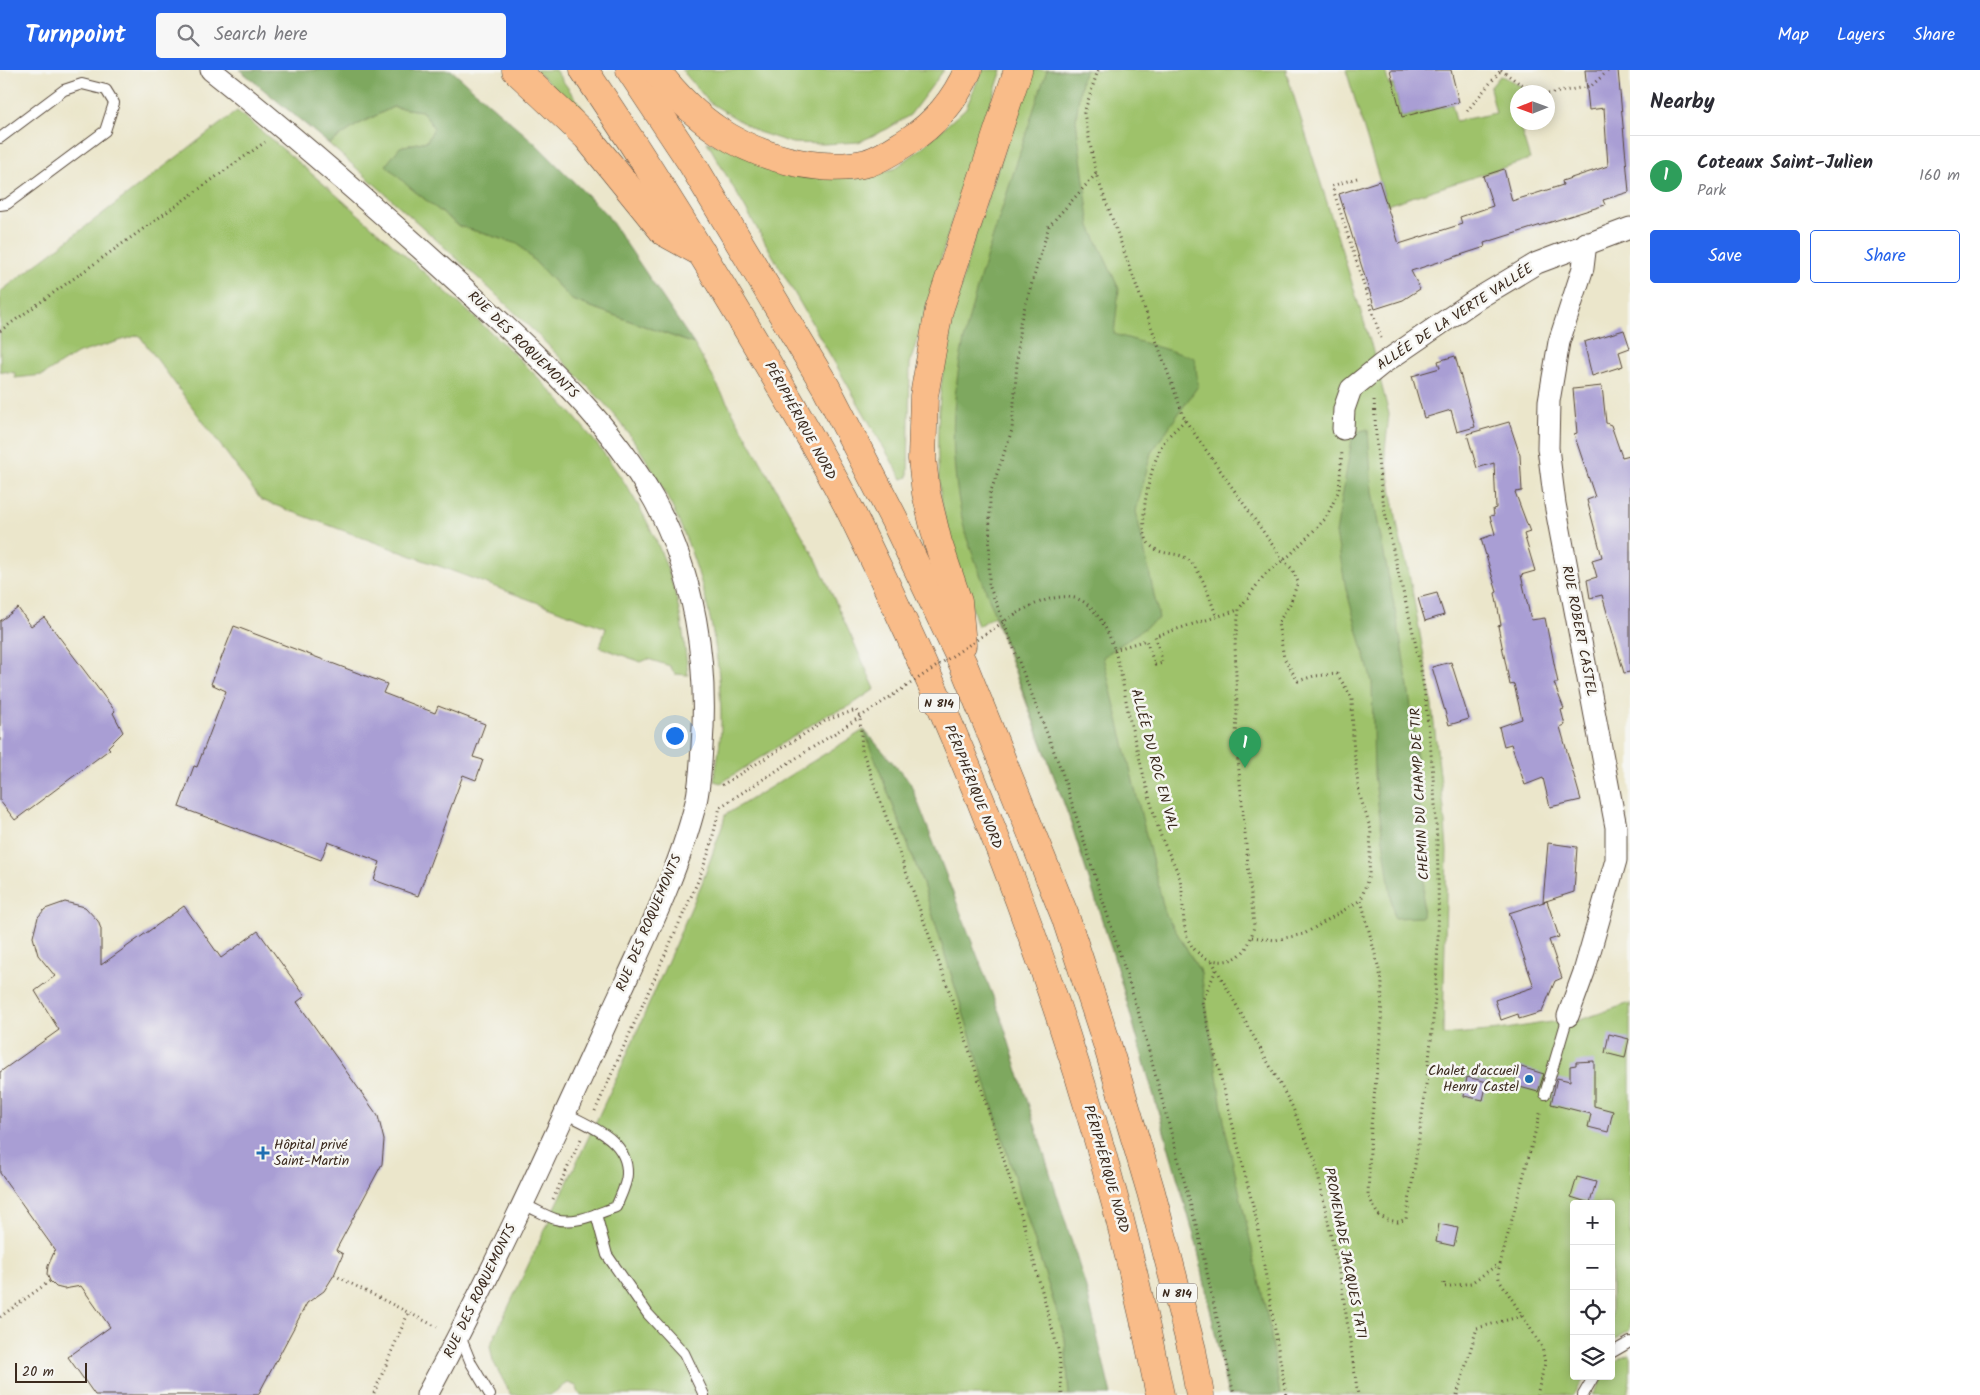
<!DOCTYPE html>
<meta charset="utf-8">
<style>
:root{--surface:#fff;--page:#f7f7f7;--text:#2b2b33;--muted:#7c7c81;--line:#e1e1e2;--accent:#2563eb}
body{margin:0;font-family:Kalam,sans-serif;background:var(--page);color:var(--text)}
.controls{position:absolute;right:15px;bottom:15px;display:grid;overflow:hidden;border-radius:5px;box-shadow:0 2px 12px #0003}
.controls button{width:45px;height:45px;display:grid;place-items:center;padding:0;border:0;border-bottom:1px solid var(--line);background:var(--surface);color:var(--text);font:25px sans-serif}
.compass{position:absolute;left:1510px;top:15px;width:45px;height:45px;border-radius:50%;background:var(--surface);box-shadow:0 2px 12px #0003;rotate:269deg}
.scale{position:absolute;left:15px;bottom:12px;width:72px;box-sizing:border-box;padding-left:5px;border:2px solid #3b2a1e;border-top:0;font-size:14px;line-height:18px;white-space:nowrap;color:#3b2a1e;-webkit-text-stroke:4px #f6f6f2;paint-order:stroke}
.you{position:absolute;left:674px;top:665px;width:18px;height:18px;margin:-12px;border:4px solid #fff;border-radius:50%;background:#1a73e8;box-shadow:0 0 0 8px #1a73e833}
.badge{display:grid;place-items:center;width:32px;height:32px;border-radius:50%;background:var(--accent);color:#fff;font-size:16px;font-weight:700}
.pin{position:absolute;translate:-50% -41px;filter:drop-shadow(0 1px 2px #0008)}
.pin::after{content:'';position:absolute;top:26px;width:18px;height:15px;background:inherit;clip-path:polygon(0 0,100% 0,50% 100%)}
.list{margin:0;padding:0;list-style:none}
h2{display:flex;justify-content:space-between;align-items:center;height:65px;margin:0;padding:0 20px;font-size:21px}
h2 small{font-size:16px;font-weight:400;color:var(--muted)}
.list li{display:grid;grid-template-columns:32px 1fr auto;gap:15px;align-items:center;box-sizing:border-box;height:80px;padding:0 20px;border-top:1px solid var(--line)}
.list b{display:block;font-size:19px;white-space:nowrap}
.list p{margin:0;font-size:16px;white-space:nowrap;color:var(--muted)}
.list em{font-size:16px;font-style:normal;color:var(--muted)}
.actions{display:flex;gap:10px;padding:15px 20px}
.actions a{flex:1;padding:11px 0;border:1px solid var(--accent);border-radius:5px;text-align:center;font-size:18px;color:var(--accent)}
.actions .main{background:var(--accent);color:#fff}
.icon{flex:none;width:28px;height:28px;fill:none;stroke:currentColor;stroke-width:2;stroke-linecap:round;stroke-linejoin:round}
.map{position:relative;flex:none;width:1630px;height:1325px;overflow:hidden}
header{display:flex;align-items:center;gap:30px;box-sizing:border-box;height:70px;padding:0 25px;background:var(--accent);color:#fff}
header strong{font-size:24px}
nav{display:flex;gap:28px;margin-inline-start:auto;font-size:18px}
.search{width:350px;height:45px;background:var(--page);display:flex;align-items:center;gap:12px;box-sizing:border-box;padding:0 18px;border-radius:5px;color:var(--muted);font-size:19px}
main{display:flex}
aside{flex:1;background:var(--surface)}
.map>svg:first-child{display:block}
.green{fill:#9ec26b;stroke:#6c7644}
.forest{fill:#7ea85f;stroke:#5c693e}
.building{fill:#a99ed4}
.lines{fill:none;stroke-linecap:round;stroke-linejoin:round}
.service-casing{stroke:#554638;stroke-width:12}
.minor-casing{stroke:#554638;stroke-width:23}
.trunk-casing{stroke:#554638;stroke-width:29}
.path{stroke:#554638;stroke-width:3;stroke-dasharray:1 4;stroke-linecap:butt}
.service{stroke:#fff;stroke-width:10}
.minor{stroke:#fff;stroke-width:21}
.trunk{stroke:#f9bc89;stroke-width:28}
.path-bridge{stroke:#554638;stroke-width:3;stroke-dasharray:1 4;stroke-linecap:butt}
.poi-dot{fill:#1f6fb2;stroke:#f6f6f2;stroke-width:2}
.labels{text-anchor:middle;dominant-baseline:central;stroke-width:5;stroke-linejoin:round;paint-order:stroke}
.shield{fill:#f6f6f2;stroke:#73675e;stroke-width:1}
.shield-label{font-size:12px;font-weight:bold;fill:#3b2a1e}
.street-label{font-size:14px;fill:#3b2a1e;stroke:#f6f6f2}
.poi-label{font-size:14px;fill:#3b2a1e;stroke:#f6f6f2;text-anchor:end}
</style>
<header>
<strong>Turnpoint</strong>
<div class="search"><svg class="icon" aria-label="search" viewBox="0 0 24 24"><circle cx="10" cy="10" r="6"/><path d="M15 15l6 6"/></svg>Search here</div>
<nav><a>Map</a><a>Layers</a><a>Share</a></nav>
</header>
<main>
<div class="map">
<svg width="1630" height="1325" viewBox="0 0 1630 1325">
<rect width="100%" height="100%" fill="#f6f6f2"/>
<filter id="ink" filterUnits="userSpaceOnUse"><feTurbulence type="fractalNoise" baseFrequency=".02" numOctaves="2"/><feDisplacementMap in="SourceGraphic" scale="10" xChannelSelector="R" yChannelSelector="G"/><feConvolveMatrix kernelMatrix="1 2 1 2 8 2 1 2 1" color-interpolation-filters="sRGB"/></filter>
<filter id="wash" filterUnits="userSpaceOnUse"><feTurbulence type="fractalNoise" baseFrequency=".0096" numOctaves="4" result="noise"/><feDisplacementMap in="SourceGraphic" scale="20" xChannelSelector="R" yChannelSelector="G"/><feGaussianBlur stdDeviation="1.12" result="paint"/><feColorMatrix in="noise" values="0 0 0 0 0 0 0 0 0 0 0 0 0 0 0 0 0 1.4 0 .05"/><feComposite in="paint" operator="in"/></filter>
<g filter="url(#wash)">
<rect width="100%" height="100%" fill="#ebe6cb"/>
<g class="green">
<polygon points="535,0 555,0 591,50 536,1"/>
<polygon points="682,0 944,0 910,45 887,59 859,72 824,74 792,73 758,62 709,32"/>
<polygon points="982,0 1002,0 960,124 910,294 908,407 902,409 707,72 853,108 894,99 918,81 966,38"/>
<path d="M 1032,0 L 1288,0 L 1286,1 L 1371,274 L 1389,344 L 1385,381 L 1399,464 L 1409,503 L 1430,619 L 1444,739 L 1447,780 L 1443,965 L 1499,960 L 1551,952 L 1574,952 L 1630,933 L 1630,1260 L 1611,1271 L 1611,1134 L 1574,1134 L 1574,1306 L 1586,1306 L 1574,1325 L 1228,1325 L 1197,1176 L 1114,887 L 1069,747 L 994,546 L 978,556 C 964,512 945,467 940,421 C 925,274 986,136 1032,0 Z"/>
<polygon points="1346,0 1385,0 1389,15 1393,14 1402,47 1452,34 1456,51 1496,43 1490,18 1500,6 1505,7 1531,22 1518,22 1517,36 1514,37 1530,89 1387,135"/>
<path d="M 393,37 L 422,41 L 434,58 L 427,71 L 400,77 L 408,116 L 459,156 L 518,174 L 572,230 L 694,274 L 817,491 L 875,619 L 850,636 L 825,646 L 721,713 L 714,711 C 717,692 721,672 721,652 C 721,543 685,435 617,348 C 607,335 594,323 582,311 C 553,279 522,249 490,219 C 437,170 384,122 329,74 L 357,55 Z"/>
<path d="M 237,41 C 302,94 364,149 427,205 C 526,293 638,389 675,523 C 682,549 685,577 688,605 L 675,604 L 670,596 L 648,589 L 641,592 L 600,577 L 606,558 L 261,430 L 139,265 L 76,284 L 43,305 L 15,308 L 15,303 L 0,301 L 0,222 Z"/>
<polygon points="864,660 922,811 1065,1268 1069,1325 580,1325 576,1316 568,1313 550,1325 511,1325 493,1291 490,1276 617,1007 702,813 723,754 725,745"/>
<polygon points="1630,1284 1630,1310 1627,1325 1593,1325 1604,1306 1611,1306 1611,1296 1621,1287"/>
</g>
<g class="forest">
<polygon points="240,0 451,0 536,74 607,145 694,274 572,230 518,174 459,156 408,116 386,95 400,77 427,71 434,58 422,41 393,37 357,55 329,74"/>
<path d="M 1047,0 L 1086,0 L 1081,10 L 1076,50 L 1090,156 L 1119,219 L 1114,264 L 1195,288 L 1198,316 L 1151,383 L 1136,441 L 1159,548 L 1103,587 L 1165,843 L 1201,903 L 1225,1057 L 1270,1259 L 1280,1325 L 1228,1325 L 1197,1176 L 1114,887 L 1069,747 L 966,466 C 937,347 962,261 999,148 C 1015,99 1030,49 1047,0 Z"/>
<polygon points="1368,359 1372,422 1400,566 1414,656 1425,800 1422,847 1394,848 1374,705 1372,612 1346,519 1336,463 1353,363"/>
<polygon points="864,660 910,712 1001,947 1085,1214 1111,1325 1069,1325 1065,1268 922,811"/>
</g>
<g id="blocks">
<g class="building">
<polygon points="1390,0 1451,0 1459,32 1402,47"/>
<polygon points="1585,0 1618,0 1629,122 1603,130 1605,135 1484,173 1485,177 1411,201 1420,219 1403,230 1375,239 1339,124 1379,111 1399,174 1462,154 1460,147 1493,136 1483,106 1504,99 1512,131 1563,115 1562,111 1608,96 1604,38 1589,40"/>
<polygon points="1624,260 1630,278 1619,282 1623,296 1592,306 1584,272"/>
<polygon points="1455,286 1475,357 1457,362 1451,340 1424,348 1412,306 1440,298 1438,291"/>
<polygon points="1602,316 1606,353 1611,355 1622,387 1630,385 1630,602 1624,603 1602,525 1590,528 1587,510 1597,507 1592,490 1602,487 1587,430 1595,427 1574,364 1577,363 1573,319"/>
<polygon points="1509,352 1520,385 1522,421 1515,422 1530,462 1524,464 1535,501 1521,505 1531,550 1545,548 1558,613 1554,613 1564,639 1561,640 1565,655 1560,657 1581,730 1550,737 1543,708 1525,715 1511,674 1504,676 1499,657 1522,649 1514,614 1510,615 1498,556 1501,555 1495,523 1497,522 1481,469 1495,464 1490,446 1494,445 1493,439 1496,438 1494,393 1477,398 1467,364"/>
<polygon points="1437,523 1444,545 1425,551 1418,528"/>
<polygon points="18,538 31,556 44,547 115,641 113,643 123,662 108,677 110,679 15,750 0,731 0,551"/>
<polygon points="234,556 387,614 383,623 435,643 438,636 485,654 473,687 483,690 476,710 463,705 418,826 374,810 380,792 328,772 321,790 179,737 194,696 197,697 226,621 211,614"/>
<polygon points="1451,592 1469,649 1449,655 1432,597"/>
<polygon points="1548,773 1577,777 1574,822 1543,832"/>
<polygon points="1547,831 1559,867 1549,870 1562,908 1555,911 1542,942 1519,949 1518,944 1501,950 1495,930 1534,917 1509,843"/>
<polygon points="65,832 85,837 98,851 101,859 101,895 184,836 221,888 258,861 305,926 297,932 378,1046 384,1070 382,1094 336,1180 343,1184 334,1205 324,1221 307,1233 258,1325 95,1325 68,1287 110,1257 81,1216 64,1219 56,1217 50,1211 47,1204 48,1196 55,1180 0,1103 0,1002 59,960 35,921 55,906 38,885 33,867 38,847 45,839"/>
<polygon points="1609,964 1629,969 1625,988 1605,983"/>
<polygon points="1594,991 1594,1036 1613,1041 1608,1062 1588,1057 1591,1044 1551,1034 1557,1008 1570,1011 1570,996 1576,995 1576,992"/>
<polygon points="1521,997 1544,1004 1538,1022 1516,1016"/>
<polygon points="1467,1007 1487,1012 1483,1030 1464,1026"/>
<polygon points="1577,1107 1596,1112 1590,1133 1571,1127"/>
<polygon points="1439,1154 1458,1158 1454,1176 1436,1172"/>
</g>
</g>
</g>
<g filter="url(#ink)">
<use href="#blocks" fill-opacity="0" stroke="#554638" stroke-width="1"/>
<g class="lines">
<g class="service-casing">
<g id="service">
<polyline points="0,68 64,20 82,14 106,20 114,33 105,61 7,134 0,135"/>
<polyline points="1545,1024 1568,946"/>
<path d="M 522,1134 C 533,1138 544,1145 555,1149 C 575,1155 598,1143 616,1137 C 620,1127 627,1114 627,1104 C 628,1069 591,1057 565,1043"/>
<polyline points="596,1144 607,1185 648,1244 684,1283 704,1325"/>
<polyline points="460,1266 471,1293 490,1325"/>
<polyline points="1611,1283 1630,1272"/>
<polyline points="1583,1325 1594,1306"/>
</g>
</g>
<g class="minor-casing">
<g id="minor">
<path d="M 211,0 C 298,69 382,143 464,218 C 534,283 607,346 654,430 C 695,505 708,592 702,676 C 701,695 700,714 696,732 C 677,810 633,893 600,967 C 545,1087 490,1208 427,1325"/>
<polyline points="1343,359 1344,339 1351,319 1382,294 1477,229 1537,193 1630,158"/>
<polyline points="1568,946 1584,902 1616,790 1616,757 1555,434 1548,378 1549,331 1559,272 1583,198 1586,173"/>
</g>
</g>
<g class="trunk-casing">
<g id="trunk">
<polyline points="516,0 587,67 664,162 702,183"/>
<path d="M 584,0 C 645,90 700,179 755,272 C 788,329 823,386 852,444 C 990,723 1100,1020 1160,1325"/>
<polyline points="630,0 691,92 826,317 894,449 963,594 1065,846 1107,974 1151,1122 1192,1280 1200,1325"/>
<path d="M 656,0 C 694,50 737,81 799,93 C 822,97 844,99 867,93 C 881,89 895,79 908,71 C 935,54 955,30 968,0"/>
<polyline points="962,575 958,532 938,473 926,423 922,389 924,326 939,240 1018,0"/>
</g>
</g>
<g class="path">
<path d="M 1098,0 L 1084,43 L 1096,104 L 1185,350 L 1283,490 L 1292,499 L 1298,512 L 1290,534 L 1278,553 L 1284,588 L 1298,611 L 1314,606 L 1337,604 L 1352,628 L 1353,671 L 1359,723 L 1371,760 L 1369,805 L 1361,830 L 1382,911 L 1381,962 L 1371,1056 L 1368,1125 L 1378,1145 L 1388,1150 L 1398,1152 L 1406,1149 C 1418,1079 1428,1009 1434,939 C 1443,841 1437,725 1425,627 C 1418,571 1400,516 1389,461 C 1379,418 1376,372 1374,328"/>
<polyline points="1501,0 1519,13 1541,22"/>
<polyline points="1548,24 1591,16 1609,0"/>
<polyline points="1467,41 1501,0"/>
<polyline points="1096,104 1049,156 1020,253 1012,360 990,424 989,515 1062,702 1138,941 1198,1162 1234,1325"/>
<polyline points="1357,108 1332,116 1381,268"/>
<polyline points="0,261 265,72"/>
<path d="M 1185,350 C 1179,357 1169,364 1164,372 C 1152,390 1134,458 1150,475 C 1160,485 1170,482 1182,486 C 1201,494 1210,530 1217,548"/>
<path d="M 1017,543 C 1036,533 1067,517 1088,535 C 1118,562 1122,614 1130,651 C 1139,686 1147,722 1158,757 C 1163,776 1175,791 1180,810 C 1185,829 1180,855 1190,873 C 1198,888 1217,895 1233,889 C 1247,883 1251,870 1254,856 L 1236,671 L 1237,637 L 1235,573 L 1239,539 L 1266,503 L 1290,485 L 1326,448 L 1339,420 L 1342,381"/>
<polyline points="1114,580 1146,570 1155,595 1163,593 1155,566 1238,540"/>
<polyline points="722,715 827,650 856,640 860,647 862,680 960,951 1020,1141 1059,1283 1062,1325"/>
<polyline points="1252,867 1275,870 1304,864 1361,830"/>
<polyline points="1212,891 1292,1036 1315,1091 1342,1217 1358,1325"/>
<polyline points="1216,900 1202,932 1256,1148 1286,1325"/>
<polyline points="595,1041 698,811 709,782 720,737 860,647"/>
<polyline points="553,1129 581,1069"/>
<polyline points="334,1205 437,1257"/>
<polyline points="1444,1213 1444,1217 1471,1213 1497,1195"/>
<polyline points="0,1247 50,1211"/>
<polyline points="374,1323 409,1241"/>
<polyline points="1457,1325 1477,1258 1522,1246"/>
<polyline points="1537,1325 1545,1293 1542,1277 1499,1209 1498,1202 1541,1040"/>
</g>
<use href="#service" class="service"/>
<use href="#minor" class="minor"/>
<use href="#trunk" class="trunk"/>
<polyline class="path-bridge" points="860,647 1017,543"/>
</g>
</g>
<g class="poi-dot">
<circle cx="1529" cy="1009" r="5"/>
<path d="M260.5 1075.5h5v5h5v5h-5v5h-5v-5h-5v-5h5z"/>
</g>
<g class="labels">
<g class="shield">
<rect x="919" y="623.5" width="40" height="19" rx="4"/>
<rect x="1157" y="1213.5" width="40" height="19" rx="4"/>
</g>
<g class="shield-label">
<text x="939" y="633">N 814</text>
<text x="1177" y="1223">N 814</text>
</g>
<g class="street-label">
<text transform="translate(1455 247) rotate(-33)">ALLÉE DE LA VERTE VALLÉE</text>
<text transform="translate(523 275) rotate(44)">RUE DES ROQUEMONTS</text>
<text transform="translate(800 351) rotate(61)">PÉRIPHÉRIQUE NORD</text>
<text transform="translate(1579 561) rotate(79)">RUE ROBERT CASTEL</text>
<text transform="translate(1154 690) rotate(75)">ALLÉE DU ROC EN VAL</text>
<text transform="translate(973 717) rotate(68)">PÉRIPHÉRIQUE NORD</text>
<text transform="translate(1420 724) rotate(-93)">CHEMIN DU CHAMP DE TIR</text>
<text transform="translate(649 853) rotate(-67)">RUE DES ROQUEMONTS</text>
<text transform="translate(1106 1099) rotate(74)">PÉRIPHÉRIQUE NORD</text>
<text transform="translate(1345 1183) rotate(79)">PROMENADE JACQUES TATI</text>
<text transform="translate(480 1221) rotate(-64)">RUE DES ROQUEMONTS</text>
</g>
<g class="poi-label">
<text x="1519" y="1001">Chalet d'accueil<tspan x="1519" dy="16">Henry Castel</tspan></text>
<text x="274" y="1075" text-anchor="start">Hôpital privé<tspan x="274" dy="16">Saint-Martin</tspan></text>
</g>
</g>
</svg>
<div class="controls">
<button>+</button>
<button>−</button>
<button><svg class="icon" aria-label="locate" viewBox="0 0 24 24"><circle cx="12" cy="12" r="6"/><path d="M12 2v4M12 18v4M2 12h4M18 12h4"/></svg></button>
<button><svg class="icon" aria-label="layers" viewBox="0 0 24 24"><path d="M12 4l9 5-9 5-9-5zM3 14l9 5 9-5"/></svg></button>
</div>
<svg class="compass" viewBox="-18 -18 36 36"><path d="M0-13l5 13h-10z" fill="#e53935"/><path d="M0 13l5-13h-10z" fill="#7c7c81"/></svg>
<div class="scale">20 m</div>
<div class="you"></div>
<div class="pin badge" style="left:1245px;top:698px;background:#2e9e5b">1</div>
</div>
<aside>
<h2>Nearby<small></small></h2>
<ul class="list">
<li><span class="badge" style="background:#2e9e5b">1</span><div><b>Coteaux Saint-Julien</b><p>Park</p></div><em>160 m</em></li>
</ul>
<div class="actions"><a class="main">Save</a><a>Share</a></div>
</aside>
</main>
